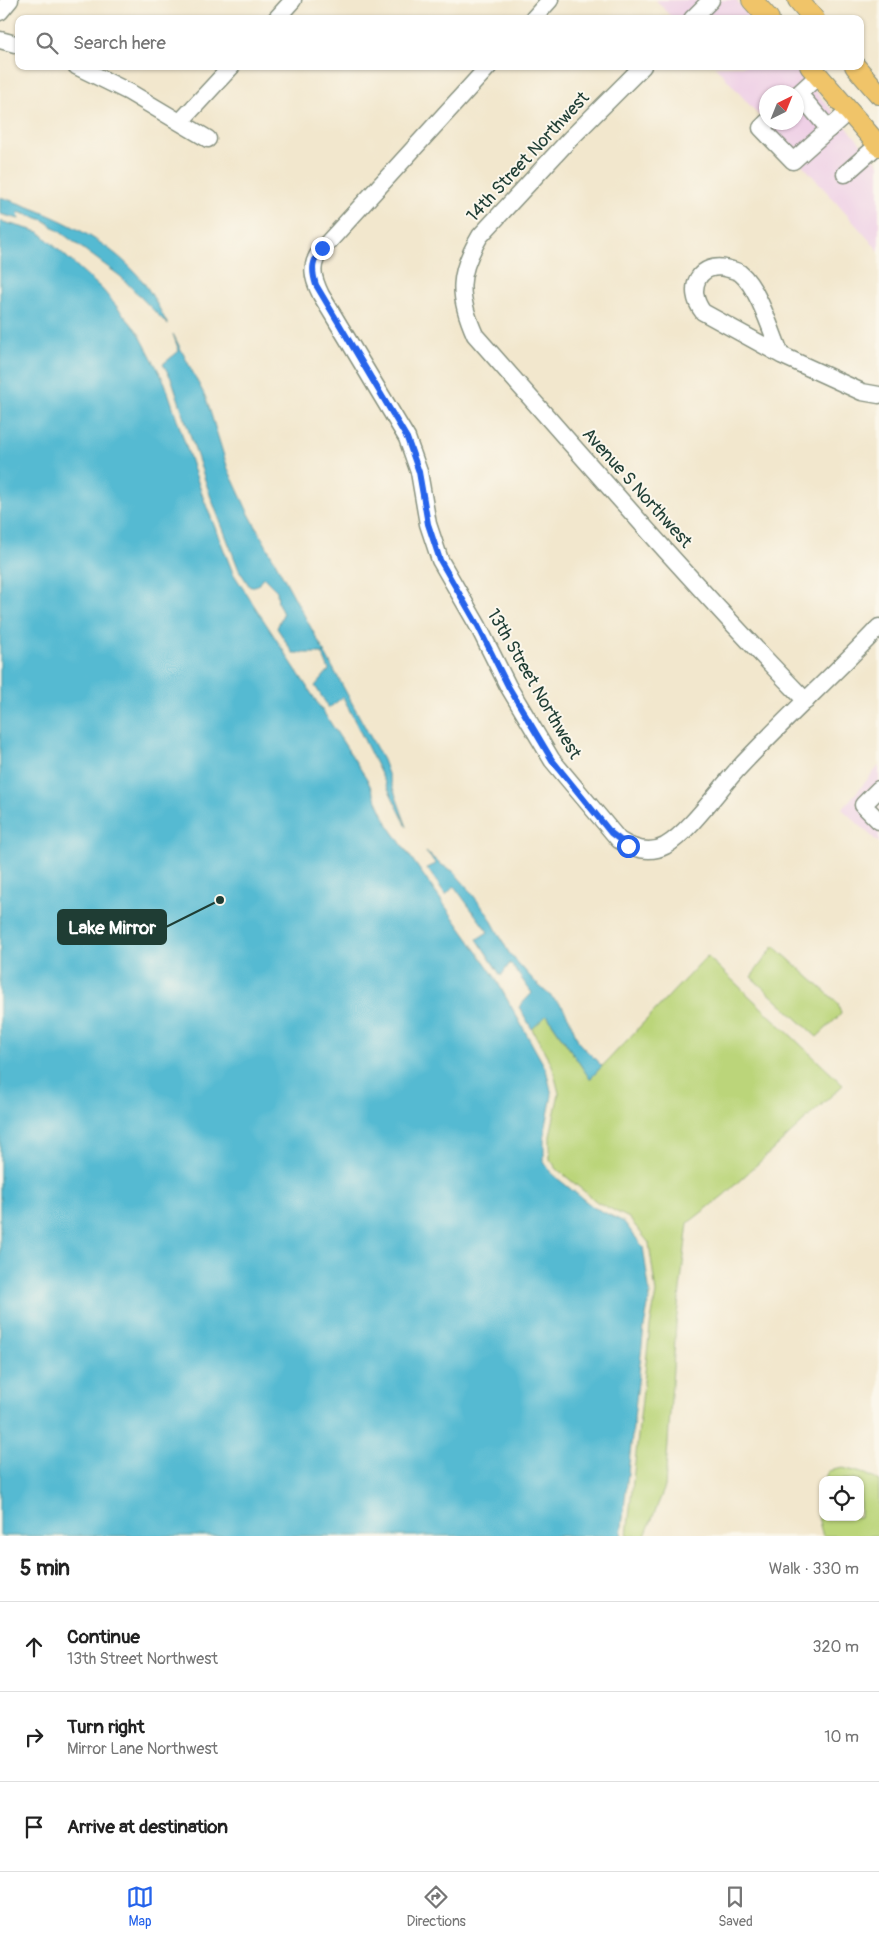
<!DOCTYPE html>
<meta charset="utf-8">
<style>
:root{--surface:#fff;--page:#f2f2f2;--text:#222;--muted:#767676;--line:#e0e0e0;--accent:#2563eb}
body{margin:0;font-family:Pangolin,sans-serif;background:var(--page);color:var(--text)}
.controls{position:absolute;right:15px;bottom:15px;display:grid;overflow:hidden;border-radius:10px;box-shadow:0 1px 4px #0004}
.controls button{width:45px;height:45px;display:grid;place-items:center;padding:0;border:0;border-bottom:1px solid var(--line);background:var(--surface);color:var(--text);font:25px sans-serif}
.compass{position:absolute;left:759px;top:85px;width:45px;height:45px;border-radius:50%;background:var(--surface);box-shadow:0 1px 4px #0004;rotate:43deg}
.stop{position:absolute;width:15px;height:15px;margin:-11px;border:4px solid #2563eb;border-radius:50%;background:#fff}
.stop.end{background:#2563eb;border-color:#fff;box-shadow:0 1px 5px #0008}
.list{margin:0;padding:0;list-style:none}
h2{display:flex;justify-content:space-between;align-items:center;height:65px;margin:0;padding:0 20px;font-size:21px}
h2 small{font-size:16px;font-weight:400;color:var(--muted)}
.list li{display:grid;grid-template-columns:32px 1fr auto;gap:15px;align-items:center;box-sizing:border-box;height:90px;padding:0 20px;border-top:1px solid var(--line)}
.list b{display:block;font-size:19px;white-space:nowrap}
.list p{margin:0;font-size:16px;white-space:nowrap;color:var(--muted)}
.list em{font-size:16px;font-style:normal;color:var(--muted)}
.icon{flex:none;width:28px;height:28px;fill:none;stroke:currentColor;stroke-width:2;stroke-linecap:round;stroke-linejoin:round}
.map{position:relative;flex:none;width:879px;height:1536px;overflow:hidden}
.search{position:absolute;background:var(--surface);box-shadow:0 1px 4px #0004;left:15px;right:15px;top:15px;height:55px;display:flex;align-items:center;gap:12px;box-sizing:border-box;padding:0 18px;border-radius:10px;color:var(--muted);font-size:19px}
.sheet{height:335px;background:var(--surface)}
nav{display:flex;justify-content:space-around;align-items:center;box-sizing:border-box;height:70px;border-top:1px solid var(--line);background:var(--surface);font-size:14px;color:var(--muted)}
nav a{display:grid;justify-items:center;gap:2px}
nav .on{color:var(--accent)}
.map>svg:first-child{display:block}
.built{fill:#efd0e6;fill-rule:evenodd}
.green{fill:#bbd57a;stroke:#6d8957}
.water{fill:#54bad2;stroke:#3a7c83}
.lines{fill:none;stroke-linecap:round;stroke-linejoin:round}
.minor-casing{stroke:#889280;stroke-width:19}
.major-casing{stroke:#889280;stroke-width:22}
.minor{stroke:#fff;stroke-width:16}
.major{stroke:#f0c469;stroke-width:20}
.route{stroke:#2563eb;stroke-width:6}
.labels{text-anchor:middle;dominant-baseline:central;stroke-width:4;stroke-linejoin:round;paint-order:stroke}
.street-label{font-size:18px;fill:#1f3d34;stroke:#fbf7ec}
.leader{fill:none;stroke:#1f3d34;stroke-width:2}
.callout-dot{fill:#1f3d34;stroke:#fbf7ec;stroke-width:2}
.callout{fill:#1f3d34;stroke:#1f3d34;stroke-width:2}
.callout-label{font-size:19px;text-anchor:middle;font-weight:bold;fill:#fff}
</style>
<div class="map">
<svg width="879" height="1536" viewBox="0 0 879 1536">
<rect width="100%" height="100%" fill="#fbf7ec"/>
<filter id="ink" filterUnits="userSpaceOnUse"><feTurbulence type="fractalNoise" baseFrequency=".02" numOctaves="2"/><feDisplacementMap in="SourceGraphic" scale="10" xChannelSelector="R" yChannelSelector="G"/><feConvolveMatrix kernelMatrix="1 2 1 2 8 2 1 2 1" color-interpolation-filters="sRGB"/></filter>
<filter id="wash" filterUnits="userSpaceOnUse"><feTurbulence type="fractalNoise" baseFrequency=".0096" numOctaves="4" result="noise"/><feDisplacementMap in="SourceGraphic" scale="20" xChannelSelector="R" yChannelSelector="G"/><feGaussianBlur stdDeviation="1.12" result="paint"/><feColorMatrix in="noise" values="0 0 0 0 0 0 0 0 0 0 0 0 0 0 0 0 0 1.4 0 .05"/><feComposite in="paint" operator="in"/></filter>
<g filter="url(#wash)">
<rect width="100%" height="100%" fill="#f2e7cd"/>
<g class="built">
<polygon points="656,0 701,0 682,19 673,19"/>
<polygon points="721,0 736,0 752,19 702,19"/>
<path d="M 715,66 L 793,66 L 879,164 L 879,251 ZM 766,92 L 796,92 L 796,122 L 766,122 Z"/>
<polygon points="879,766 879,843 842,809"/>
</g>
<g class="green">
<polygon points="774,946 838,1003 841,1014 817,1037 751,977"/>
<polygon points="707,956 843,1085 724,1195 688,1223 676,1324 665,1487 645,1536 627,1536 650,1327 656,1293 649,1243 629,1218 597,1202 557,1169 550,1159 550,1136 559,1093 552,1065 532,1029 546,1014 590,1079"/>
<path d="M 843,1468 L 866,1474 L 879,1481 L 879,1536 L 823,1536 C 817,1518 815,1500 823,1483 L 823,1517 L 860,1517 L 860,1480 L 824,1480 L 828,1471 Z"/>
</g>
<g class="water">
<path d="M 0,197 C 45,211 100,235 133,270 C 148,285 158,306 168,325 L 120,276 L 44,220 L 18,212 L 19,219 L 0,214 Z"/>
<polygon points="0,221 39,232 102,289 138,332 165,383 203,497 233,573 367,779 388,825 493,974 546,1069 552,1095 544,1136 544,1162 552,1174 593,1207 624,1222 643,1247 650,1295 644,1327 621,1536 0,1536"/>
<polygon points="173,334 206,398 228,469 248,512 383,760 407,827 343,697 329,708 315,686 329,670 322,653 293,653 277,628 283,614 278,603 277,591 263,577 258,585 250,587 239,570 210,495 172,380 163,364 179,351"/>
<polygon points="425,851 440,864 453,871 466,886 489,916 509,953 537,984 562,1006 569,1018 579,1043 602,1066 590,1079 547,1015 532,1029 519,1007 532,993 510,963 501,976 477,939 488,932 454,886 446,895 427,868 436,864"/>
</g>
</g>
<g filter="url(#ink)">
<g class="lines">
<g class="minor-casing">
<g id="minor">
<polyline points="0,12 10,0"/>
<polyline points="276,19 293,0"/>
<polyline points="533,19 550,0"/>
<polyline points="692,19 711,0"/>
<polyline points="0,40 19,45"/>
<polyline points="76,66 129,92 208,139"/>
<path d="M 489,66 L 323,248 C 309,264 312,277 321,295 L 407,438 L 419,472 L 428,524 L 440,560 L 478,626 L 508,686 L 552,760 L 619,840 C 633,849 650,854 665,846 C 689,832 717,792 736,771 C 782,721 833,676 879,627"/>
<path d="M 643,66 L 568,141 L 480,236 C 458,273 457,295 475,335 C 584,458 691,583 806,701"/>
<polyline points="799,94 829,129"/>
<polyline points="796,96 818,76"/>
<polyline points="181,121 232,66"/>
<polyline points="767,122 761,128 793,161 849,111"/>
<polyline points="845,174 878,145"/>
<path d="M 781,355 C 772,333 758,287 740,273 C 737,271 732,270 729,269 C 699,260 685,289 703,312 L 781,355 L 862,392 L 879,395"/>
<polyline points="879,789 863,805 879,821"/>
</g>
</g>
<g class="major-casing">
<g id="major">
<polyline points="752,0 769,19"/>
<polyline points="798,0 814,19"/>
<polyline points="810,66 879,146"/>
<polyline points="855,66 879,94"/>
</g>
</g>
<use href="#minor" class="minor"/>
<use href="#major" class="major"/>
</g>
</g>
<g class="lines" filter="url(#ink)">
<path class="route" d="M 322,248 C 312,261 311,269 316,285 L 407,438 L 419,472 L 428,524 L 440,560 L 478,626 L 508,686 L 552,760 L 611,833 L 628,846"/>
</g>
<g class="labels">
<g class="street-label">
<text transform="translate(528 157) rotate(-47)">14th Street Northwest</text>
<text transform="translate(637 488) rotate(48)">Avenue S Northwest</text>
<text transform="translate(534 684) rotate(60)">13th Street Northwest</text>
</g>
</g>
<path class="leader" d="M220 900L166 927"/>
<circle class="callout-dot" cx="220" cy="900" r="5"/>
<rect class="callout" x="58" y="910" width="108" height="34" rx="5"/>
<g class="callout-label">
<text x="112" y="934">Lake Mirror</text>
</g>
</svg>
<div class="controls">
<button><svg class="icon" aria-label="locate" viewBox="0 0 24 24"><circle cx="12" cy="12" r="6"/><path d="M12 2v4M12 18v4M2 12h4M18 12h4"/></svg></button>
</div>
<svg class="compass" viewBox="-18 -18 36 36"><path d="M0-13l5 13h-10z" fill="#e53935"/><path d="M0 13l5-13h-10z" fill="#767676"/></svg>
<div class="stop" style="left:628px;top:846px"></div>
<div class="stop end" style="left:322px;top:248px"></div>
<div class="search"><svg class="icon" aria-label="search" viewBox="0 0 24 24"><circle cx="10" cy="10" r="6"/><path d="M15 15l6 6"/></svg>Search here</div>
</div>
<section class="sheet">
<h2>5 min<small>Walk · 330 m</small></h2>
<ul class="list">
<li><svg class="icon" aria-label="ahead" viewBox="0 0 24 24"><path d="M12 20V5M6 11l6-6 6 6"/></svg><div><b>Continue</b><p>13th Street Northwest</p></div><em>320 m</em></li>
<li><svg class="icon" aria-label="right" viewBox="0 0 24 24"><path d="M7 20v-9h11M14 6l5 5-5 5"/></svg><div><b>Turn right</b><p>Mirror Lane Northwest</p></div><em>10 m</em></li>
<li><svg class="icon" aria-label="arrive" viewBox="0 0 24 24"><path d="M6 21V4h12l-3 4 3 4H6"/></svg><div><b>Arrive at destination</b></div></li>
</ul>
</section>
<nav>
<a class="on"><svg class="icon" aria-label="map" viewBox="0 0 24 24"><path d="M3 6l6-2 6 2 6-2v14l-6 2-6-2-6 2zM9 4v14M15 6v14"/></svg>Map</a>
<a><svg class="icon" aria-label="directions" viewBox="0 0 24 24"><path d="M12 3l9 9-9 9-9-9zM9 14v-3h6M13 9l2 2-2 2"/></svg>Directions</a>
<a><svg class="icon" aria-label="saved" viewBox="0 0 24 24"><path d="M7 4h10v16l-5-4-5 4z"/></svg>Saved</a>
</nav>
